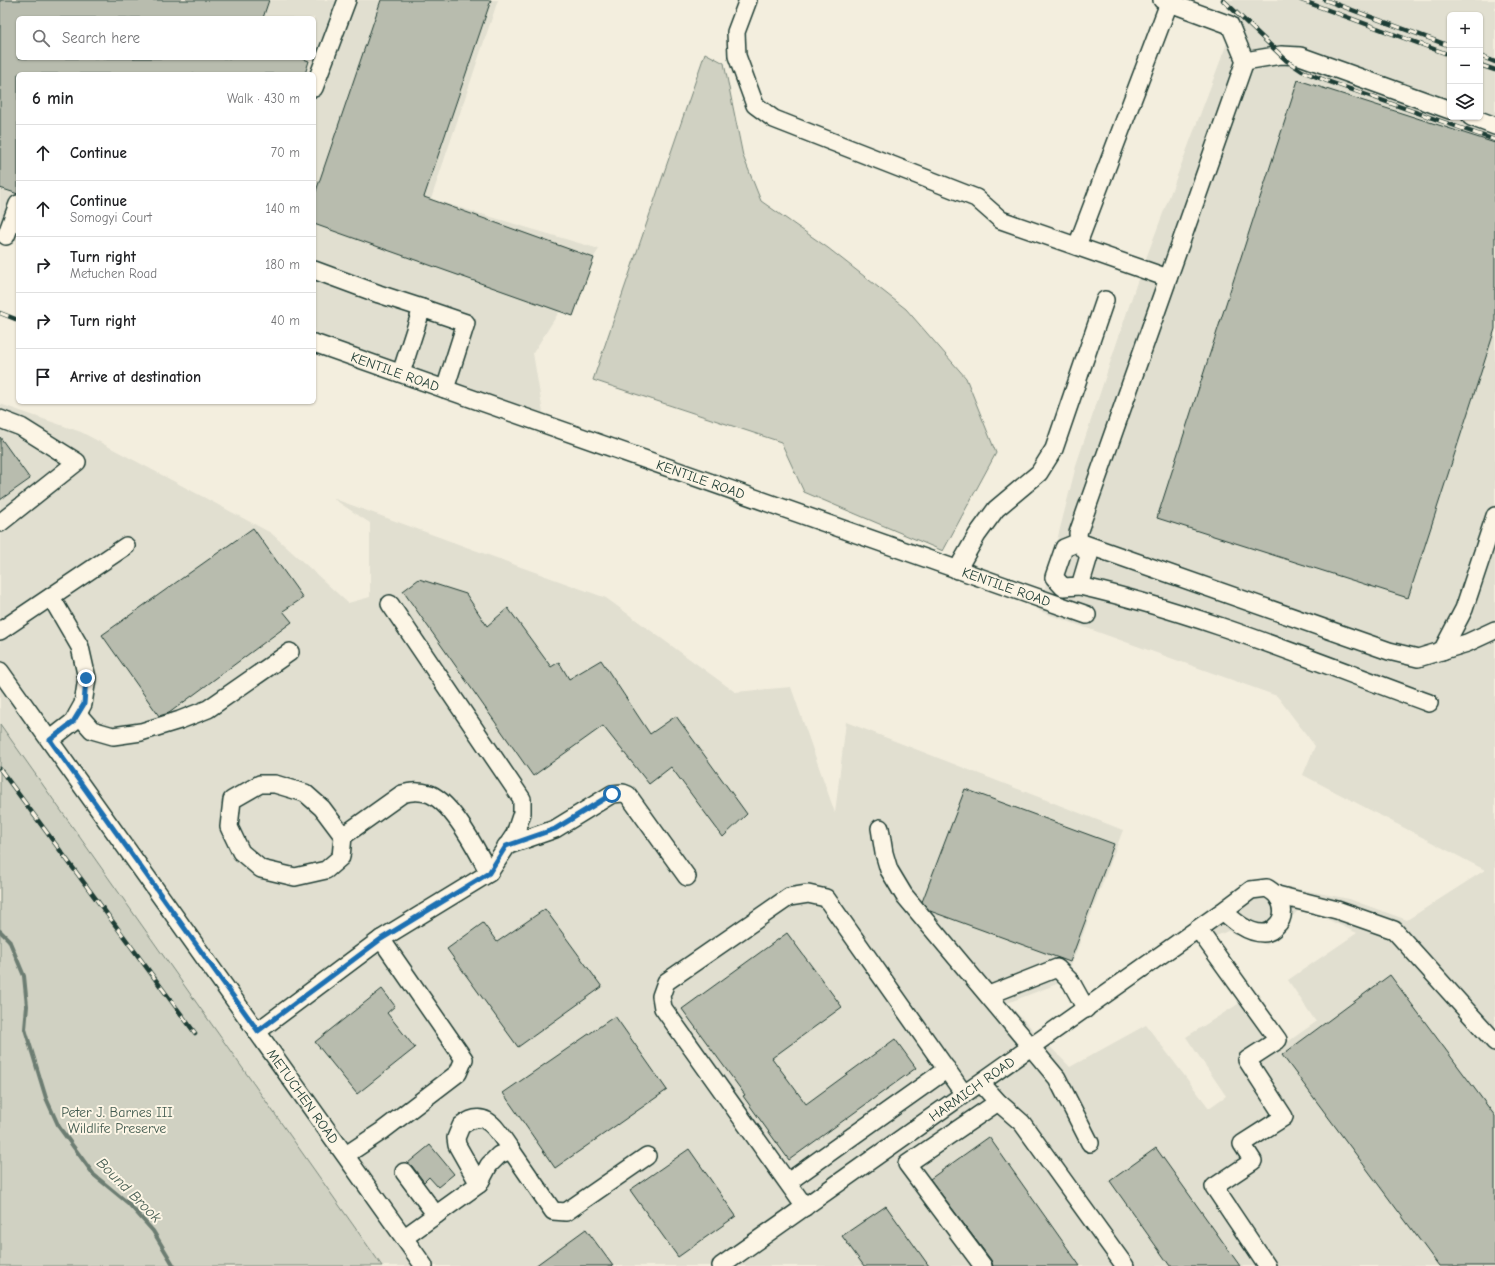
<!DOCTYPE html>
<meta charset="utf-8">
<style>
:root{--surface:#fff;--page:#f2f2f2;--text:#202124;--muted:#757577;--line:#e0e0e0}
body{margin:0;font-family:"Comic Neue",sans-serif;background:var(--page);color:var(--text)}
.controls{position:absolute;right:12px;top:12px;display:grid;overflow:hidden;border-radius:6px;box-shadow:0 1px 3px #0004}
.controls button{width:36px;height:36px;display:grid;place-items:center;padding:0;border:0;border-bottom:1px solid var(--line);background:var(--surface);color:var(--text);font:20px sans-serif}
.stop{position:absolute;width:12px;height:12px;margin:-9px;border:3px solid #1f6fb2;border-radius:50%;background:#fff}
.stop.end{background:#1f6fb2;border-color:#fff;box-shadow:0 1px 4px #0008}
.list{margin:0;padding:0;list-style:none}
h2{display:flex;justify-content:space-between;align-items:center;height:52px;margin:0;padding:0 16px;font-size:17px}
h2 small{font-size:13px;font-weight:400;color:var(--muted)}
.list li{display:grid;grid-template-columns:26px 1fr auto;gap:12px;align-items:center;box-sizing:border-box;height:56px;padding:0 16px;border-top:1px solid var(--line)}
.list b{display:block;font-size:15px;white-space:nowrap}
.list p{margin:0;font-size:13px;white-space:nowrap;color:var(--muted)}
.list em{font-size:13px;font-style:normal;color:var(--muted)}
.icon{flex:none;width:22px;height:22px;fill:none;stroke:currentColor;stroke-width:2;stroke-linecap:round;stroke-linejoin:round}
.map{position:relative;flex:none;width:1495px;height:1266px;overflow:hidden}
.search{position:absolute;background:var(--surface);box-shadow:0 1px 3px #0004;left:16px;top:16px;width:300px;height:44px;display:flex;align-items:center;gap:10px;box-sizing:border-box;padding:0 14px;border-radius:6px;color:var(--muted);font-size:15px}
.panel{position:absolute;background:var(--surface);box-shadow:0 1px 3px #0004;left:16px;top:72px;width:300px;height:332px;border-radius:6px}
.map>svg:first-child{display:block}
.built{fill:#e1dfd0;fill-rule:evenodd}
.green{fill:#d0d1c2;stroke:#78877b}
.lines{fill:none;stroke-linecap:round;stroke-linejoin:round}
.stream{stroke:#6c7d72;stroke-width:4}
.building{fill:#b8bcae;stroke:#1f3d34}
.minor-casing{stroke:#1f3d34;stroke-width:20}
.minor{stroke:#fcf5e5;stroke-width:17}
.rail-casing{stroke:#1f3d34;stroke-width:4.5}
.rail{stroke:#fcf5e5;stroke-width:3;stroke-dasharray:9;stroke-linecap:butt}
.route{stroke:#1f6fb2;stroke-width:5}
.labels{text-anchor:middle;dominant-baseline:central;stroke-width:4;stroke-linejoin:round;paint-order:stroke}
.street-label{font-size:14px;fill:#1f3d34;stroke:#fcf5e5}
.park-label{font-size:14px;fill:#425b50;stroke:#fcf5e5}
.water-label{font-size:15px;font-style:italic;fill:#465d53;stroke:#fcf5e5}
</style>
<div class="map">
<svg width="1495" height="1266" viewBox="0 0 1495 1266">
<rect width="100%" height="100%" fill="#f3eede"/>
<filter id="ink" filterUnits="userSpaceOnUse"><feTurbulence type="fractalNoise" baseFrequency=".025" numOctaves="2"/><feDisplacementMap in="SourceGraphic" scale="8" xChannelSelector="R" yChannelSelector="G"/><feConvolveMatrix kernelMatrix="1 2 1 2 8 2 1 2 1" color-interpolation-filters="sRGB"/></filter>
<g filter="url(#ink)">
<g class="built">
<path d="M 0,0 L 498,0 L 431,199 L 599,249 L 533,353 L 543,413 L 314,337 L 314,74 L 18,74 L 18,238 L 0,232 ZM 18,18 L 314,18 L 314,58 L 18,58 Z"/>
<path d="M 1228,0 L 1495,0 L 1495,1266 L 382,1266 L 0,724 L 0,404 L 81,432 L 271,533 L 348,603 L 370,597 L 370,523 L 332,498 L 606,598 L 735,692 L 791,687 L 835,813 L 846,722 L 1123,830 L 1065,981 L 1007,1003 L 1070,1067 L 1146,1025 L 1209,1108 L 1226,1096 L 1186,1037 L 1257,992 L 1289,1041 L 1316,1022 L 1288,980 L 1357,933 L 1301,907 L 1267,945 L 1228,931 L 1110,980 L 1145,954 L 1252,880 L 1349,899 L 1407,920 L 1485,870 L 1303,775 L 1315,746 L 1277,696 L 1039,611 L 1077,462 L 1136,285 L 1236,19 ZM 1450,15 L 1480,15 L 1480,117 L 1450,117 Z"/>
</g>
<g class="green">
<polygon points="705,53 724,63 743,156 761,201 828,248 906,309 966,378 996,453 943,551 804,492 781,442 593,380"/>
<polygon points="0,724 382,1266 0,1266"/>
</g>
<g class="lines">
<polyline class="stream" points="0,931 9,940 24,976 27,1006 25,1029 46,1098 59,1127 94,1175 128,1203 153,1231 174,1266"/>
</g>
<g class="building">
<polygon points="0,0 269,0 263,18 18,18 18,58 300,58 309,61 305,74 18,74 18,194 0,188"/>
<polygon points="381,0 491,0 424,197 594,258 573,316 314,224 314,197"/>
<polygon points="1298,80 1495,143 1495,329 1408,598 1157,518"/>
<polygon points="0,437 30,479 0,500"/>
<polygon points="253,528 303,598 283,611 292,622 169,713 159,716 102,635"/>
<polygon points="419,579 466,594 487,626 508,608 551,667 559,662 569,679 601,660 650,734 676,716 747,814 723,837 671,767 649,784 603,726 533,776 403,591"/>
<polygon points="965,789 1114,844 1070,962 930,911 922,902"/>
<polygon points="545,909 602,987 518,1047 447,949 483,923 497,942"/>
<polygon points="787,933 842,1007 772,1058 806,1104 895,1039 916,1068 789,1160 743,1096 745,1095 682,1009"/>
<polygon points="1390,975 1495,1116 1495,1266 1439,1266 1282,1055"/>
<polygon points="382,989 395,1006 387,1013 415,1048 357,1094 315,1042"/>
<polygon points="615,1016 667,1090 555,1168 503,1093"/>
<polygon points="989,1137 1080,1266 993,1266 991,1260 930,1179"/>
<polygon points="430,1145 454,1174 438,1187 429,1177 424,1182 412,1166 408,1163"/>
<polygon points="1156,1148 1240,1266 1170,1266 1110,1181"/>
<polygon points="689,1149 736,1216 678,1257 630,1190"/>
<polygon points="886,1206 929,1266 864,1266 842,1236"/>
<polygon points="586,1229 613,1266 535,1266"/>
</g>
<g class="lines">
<g class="minor-casing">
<g id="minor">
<polyline points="748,0 736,32 737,56 755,105 774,119 976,198 1001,220 1168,278"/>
<polyline points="1162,0 1230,25 1245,61 1078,533 1079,542 1389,651 1418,658 1467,643 1495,630"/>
<polyline points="1245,61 1281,55 1300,56 1450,110"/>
<polyline points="314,88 347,0"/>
<polyline points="1471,117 1495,126"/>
<polyline points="6,236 18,204"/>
<polyline points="1077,246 1169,3"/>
<polyline points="314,270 379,294 422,308"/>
<path id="s1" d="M 314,343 L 1087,615"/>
<polyline points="401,373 422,308 466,323 445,389"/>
<polyline points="0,419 21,427 77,462 0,523"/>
<polygon points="1079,542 1089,556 1080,586 1063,587 1054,577 1064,548"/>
<polyline points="957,570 977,535 996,509 1039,473 1054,449 1105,300"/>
<path d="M 1080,586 C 1199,613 1314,661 1429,703"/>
<polyline points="0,631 126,546"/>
<polyline points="1442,651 1464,609 1495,516"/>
<path id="s2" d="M 0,671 L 424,1266"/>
<polyline points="78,714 92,730 113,736 141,732 180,720 208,709 290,652"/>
<polyline points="50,740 73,722 83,704 87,678 80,647 51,597"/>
<polyline points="880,828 884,853 889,870 904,895 1057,1078 1090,1143"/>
<path d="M 343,836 L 322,808 L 305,793 L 275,784 L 260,784 L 232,800 L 229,827 L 241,852 L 261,869 L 295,877 L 326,870 L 341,857 L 343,836 L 402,794 C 411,791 421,791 430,794 C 453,804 477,850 489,873"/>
<polyline points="506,846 555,829 612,794 623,793 628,795 687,877"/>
<polyline points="1277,895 1337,910 1394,930 1495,1042"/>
<polyline points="1198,929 1278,1040 1247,1060 1284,1117 1242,1144 1253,1161 1214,1187 1267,1266"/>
<polyline points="989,995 1057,968 1071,982 1086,1009"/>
<polyline points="258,1031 381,939 489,873 515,834 522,813 522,799 390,604"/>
<polyline points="981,1083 998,1102 1022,1123 1125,1266"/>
<polyline points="346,1155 382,1131 458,1073 464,1059 381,939"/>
<polyline points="404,1172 436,1215"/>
<polyline points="788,1182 947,1069"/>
<path d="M 479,1184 L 457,1145 L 456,1138 L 461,1126 C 487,1106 497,1131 511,1150"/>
<polyline points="805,1207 663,1008 661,996 666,982 789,897 808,894 826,898 964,1094"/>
<polyline points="405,1237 479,1184 489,1165 499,1155 511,1150 553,1211 566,1212 647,1156"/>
<path id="s3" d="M 721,1266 L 1223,911 L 1251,890 L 1267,888 C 1270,890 1275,893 1277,896 C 1284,905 1285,918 1276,926 C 1273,930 1268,933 1263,933 C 1247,933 1234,921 1223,911"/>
<polyline points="983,1266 907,1164 998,1102"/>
</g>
</g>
<use href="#minor" class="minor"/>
<g class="rail-casing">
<g id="rail">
<polyline points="1223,0 1287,61 1302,71 1327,81 1495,140"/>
<polyline points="1301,0 1450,55"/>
<polyline points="1325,0 1450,46"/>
<polyline points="1480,56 1495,62"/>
<polyline points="1480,65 1495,70"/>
<polyline points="0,313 18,320"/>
<polyline points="0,769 195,1033"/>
</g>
</g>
<use href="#rail" class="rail"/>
</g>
</g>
<g class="lines" filter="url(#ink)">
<polyline class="route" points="86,678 84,704 73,722 50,740 258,1031 381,939 489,873 506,846 555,829 612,794"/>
</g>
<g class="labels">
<g class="street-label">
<text stroke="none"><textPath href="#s1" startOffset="86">KENTILE ROAD</textPath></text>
<text stroke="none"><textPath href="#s1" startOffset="410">KENTILE ROAD</textPath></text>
<text stroke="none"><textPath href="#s1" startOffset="734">KENTILE ROAD</textPath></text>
<text stroke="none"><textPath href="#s3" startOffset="307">HARMICH ROAD</textPath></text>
<text stroke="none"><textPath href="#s2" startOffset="522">METUCHEN ROAD</textPath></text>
</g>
<g class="park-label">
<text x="117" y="1112">Peter J. Barnes III<tspan x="117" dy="16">Wildlife Preserve</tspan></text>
</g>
<g class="water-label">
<text transform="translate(129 1190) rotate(45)">Bound Brook</text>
</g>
</g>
</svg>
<div class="controls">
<button>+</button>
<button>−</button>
<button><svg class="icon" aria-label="layers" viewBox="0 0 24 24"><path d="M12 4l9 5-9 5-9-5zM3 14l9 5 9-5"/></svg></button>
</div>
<div class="stop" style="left:612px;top:794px"></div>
<div class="stop end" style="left:86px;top:678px"></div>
<div class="search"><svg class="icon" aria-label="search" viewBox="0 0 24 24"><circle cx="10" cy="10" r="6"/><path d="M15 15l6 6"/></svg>Search here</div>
<section class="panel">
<h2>6 min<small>Walk · 430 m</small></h2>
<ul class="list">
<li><svg class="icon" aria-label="ahead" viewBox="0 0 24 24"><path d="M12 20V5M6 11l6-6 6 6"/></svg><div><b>Continue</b></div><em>70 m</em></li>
<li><svg class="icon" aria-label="ahead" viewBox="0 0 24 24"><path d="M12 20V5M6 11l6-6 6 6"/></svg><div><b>Continue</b><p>Somogyi Court</p></div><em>140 m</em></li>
<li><svg class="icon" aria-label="right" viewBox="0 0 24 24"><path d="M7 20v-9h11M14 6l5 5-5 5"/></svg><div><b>Turn right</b><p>Metuchen Road</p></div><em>180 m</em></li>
<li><svg class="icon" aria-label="right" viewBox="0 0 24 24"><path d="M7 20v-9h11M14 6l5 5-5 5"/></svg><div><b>Turn right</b></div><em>40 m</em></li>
<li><svg class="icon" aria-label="arrive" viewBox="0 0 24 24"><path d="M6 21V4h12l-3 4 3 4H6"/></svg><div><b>Arrive at destination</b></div></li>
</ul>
</section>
</div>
